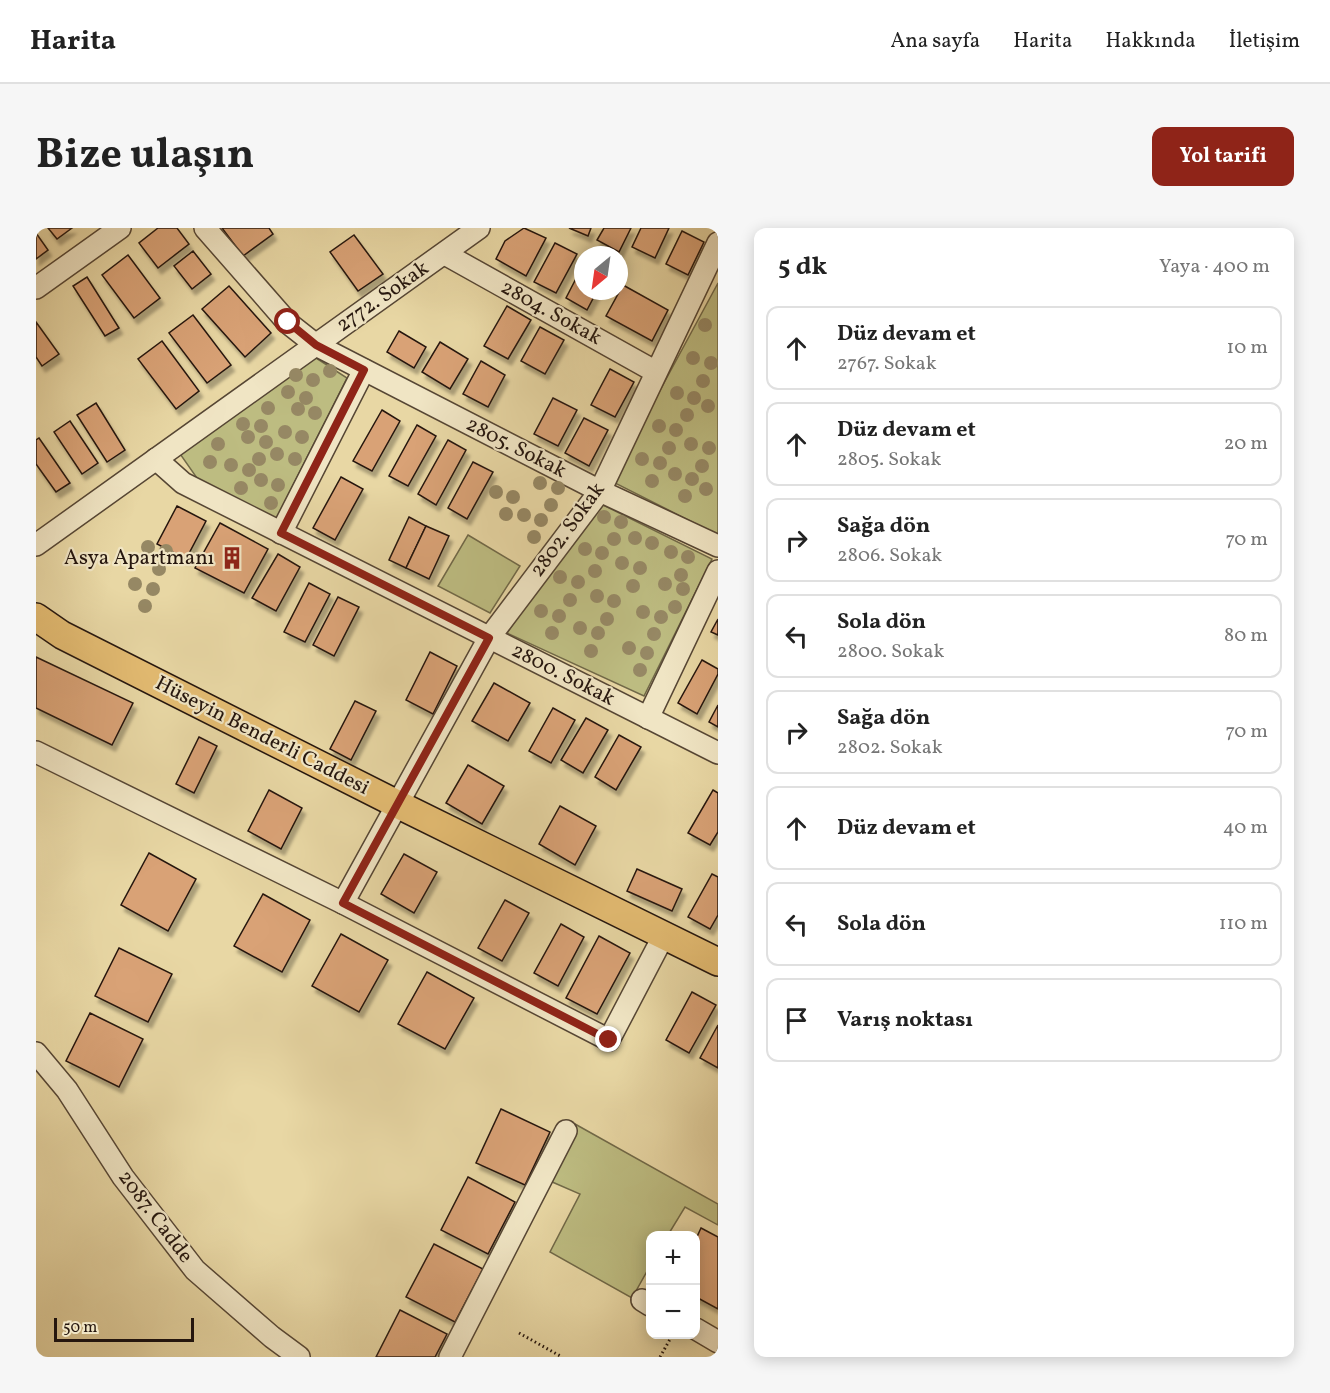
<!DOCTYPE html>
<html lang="tr">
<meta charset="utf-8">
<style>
:root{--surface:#fff;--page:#f6f6f6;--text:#222;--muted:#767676;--line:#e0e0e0;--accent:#8f2418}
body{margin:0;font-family:Vollkorn,serif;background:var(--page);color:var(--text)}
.controls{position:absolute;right:18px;bottom:18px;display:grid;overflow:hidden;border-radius:12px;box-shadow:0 3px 15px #0003}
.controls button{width:54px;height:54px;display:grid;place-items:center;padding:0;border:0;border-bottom:2px solid var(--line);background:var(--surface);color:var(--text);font:30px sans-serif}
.compass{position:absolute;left:538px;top:18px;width:54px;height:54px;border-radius:50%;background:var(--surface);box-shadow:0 3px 15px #0003;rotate:209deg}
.scale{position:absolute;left:18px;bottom:15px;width:140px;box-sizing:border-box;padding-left:6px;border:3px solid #25160e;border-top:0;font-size:16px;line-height:21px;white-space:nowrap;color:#25160e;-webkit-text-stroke:4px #f0e5c4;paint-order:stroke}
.stop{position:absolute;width:18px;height:18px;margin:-14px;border:4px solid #8f2418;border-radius:50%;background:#fff}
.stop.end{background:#8f2418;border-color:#fff;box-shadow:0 2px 6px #0008}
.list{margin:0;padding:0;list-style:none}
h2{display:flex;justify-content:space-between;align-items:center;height:78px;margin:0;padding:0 24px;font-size:26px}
h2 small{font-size:20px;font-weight:400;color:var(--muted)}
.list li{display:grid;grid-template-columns:39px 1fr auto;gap:18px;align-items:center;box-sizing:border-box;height:84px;margin:0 12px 12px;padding:0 12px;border:2px solid var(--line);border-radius:12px}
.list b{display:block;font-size:22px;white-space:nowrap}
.list p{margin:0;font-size:20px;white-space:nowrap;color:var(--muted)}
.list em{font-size:20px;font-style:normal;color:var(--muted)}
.icon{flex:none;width:33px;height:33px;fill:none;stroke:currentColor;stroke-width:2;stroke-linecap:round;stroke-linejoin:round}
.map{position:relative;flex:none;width:682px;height:1129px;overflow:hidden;border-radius:12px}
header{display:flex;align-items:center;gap:36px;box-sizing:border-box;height:84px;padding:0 30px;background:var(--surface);border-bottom:2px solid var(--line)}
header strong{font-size:28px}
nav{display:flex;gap:33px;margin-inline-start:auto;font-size:21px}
.intro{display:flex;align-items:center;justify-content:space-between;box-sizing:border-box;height:144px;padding:0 36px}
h1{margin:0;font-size:42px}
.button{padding:15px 27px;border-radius:12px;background:var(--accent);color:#fff;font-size:21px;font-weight:700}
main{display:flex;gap:36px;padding:0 36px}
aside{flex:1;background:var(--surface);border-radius:12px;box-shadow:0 3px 15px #0003}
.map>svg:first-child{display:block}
.green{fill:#bdbc81;stroke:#716948;stroke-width:1.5}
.building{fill:#d9a276;stroke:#25160e;stroke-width:1.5;filter:url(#shadow)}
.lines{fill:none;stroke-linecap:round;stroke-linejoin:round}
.minor-casing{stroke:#564634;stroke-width:24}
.major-casing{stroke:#25160e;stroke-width:30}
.path{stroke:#25160e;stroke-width:3;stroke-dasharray:1.5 3;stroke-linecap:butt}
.minor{stroke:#f0e5c4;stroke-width:21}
.major{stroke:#e4bc72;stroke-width:27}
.tree{fill:#968864}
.route{stroke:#8f2418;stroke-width:8}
.labels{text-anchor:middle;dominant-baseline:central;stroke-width:4.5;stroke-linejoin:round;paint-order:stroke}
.street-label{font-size:21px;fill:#25160e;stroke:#f0e5c4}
.poi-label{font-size:21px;fill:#25160e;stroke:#f0e5c4;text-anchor:end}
</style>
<header>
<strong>Harita</strong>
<nav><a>Ana sayfa</a><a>Harita</a><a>Hakkında</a><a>İletişim</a></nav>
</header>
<div class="intro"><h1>Bize ulaşın</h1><a class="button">Yol tarifi</a></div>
<main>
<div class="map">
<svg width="682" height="1129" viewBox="0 0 682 1129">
<defs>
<filter id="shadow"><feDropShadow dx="3.5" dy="6" stdDeviation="1.5" flood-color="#0004"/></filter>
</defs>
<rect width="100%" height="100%" fill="#e8d7a4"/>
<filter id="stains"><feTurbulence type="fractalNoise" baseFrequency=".00333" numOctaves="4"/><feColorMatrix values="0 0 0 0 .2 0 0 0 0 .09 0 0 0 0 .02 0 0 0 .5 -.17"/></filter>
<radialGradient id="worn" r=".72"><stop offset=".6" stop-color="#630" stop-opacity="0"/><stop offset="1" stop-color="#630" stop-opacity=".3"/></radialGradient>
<g class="green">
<polygon points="682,55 682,307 575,253"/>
<polygon points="277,128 311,150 239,293 163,253 142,223"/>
<polygon points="561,274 676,331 608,468 471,405"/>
<polygon points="432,307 484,338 454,385 402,358"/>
<polygon points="539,896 682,976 682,997 649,979 632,1007 614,1008 614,1038 596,1070 514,1024 544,966 514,953"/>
</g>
<g class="building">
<polygon points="12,0 36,0 21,11"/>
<polygon points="122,0 141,0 153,16 122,40 103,15"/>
<polygon points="186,0 233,0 237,6 207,28"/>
<polygon points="488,0 510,10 490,48 460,31 469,13"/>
<polygon points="533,0 555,0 552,8"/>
<polygon points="568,0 595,0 583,24 561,12"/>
<polygon points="605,0 633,0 619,30 596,19"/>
<polygon points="646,3 668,14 652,47 630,36"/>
<polygon points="0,5 12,22 0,31"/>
<polygon points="318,7 347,46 322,63 294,24"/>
<polygon points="519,15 541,26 520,65 498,54"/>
<polygon points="157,23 175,46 156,61 138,38"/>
<polygon points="92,27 124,70 98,90 66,47"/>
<polygon points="547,37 547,63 561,63 551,82 530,70"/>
<polygon points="51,49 83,100 69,108 37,58"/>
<polygon points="587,57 632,82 616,113 570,88"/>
<polygon points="193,58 235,105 209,129 166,81"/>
<polygon points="471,78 495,92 472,131 448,118"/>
<polygon points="157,87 195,137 171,155 133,105"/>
<polygon points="0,94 23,126 6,138 0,129"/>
<polygon points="504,99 528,112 509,146 485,133"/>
<polygon points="363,103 390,119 378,140 351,124"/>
<polygon points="126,113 163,163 140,181 102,131"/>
<polygon points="404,114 432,131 414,161 386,144"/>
<polygon points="445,133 469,147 452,179 427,166"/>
<polygon points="574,141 598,154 579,189 555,177"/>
<polygon points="517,170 541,182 522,218 498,206"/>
<polygon points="60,175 89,222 71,234 41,187"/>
<polygon points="346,182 364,193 336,243 317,233"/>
<polygon points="548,190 572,202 553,238 529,225"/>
<polygon points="34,193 62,235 46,246 18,204"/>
<polygon points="381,197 400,208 372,258 353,248"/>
<polygon points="3,210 34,255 20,264 0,236 0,212"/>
<polygon points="412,212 430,222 400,277 382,266"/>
<polygon points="437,234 457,244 431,291 412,280"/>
<polygon points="305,249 327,261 299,312 277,300"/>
<polygon points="141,278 170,293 150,331 121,316"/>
<polygon points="373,289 390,298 370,340 353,332"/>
<polygon points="184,295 232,321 208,365 159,340"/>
<polygon points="390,298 413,308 393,351 370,340"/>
<polygon points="242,326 264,339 240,383 216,370"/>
<polygon points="273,355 294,366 269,414 248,404"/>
<polygon points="302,369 323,379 298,428 277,417"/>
<polygon points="682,391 682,407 675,404"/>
<polygon points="394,424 421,438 397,486 370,472"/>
<polygon points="0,429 97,475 76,517 0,480"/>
<polygon points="666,432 682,441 682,446 661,486 642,475"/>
<polygon points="458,455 494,475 472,513 436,493"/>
<polygon points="319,473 340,483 315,532 294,521"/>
<polygon points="682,477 682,499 673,494"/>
<polygon points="517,480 539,492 515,535 493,523"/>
<polygon points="550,490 572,502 547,545 525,532"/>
<polygon points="583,507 605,519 580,562 559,549"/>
<polygon points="163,509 181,518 158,565 140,556"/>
<polygon points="432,537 468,558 446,596 410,575"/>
<polygon points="233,562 266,580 245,621 212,603"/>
<polygon points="677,562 682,565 682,604 674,617 652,605"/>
<polygon points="524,578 560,598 539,637 503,616"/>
<polygon points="113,625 160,651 132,703 85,677"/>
<polygon points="368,626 401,644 378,685 345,666"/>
<polygon points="601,641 646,661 636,683 591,663"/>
<polygon points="676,646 682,649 682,687 674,701 652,689"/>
<polygon points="227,666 274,692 246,744 198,718"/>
<polygon points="469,672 493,685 466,733 442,720"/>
<polygon points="525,696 548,709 522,758 498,745"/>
<polygon points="305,706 352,732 323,784 276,758"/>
<polygon points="563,708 594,725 561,786 530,770"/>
<polygon points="83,720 136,746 112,794 59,768"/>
<polygon points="391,744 438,770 409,821 362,796"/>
<polygon points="656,764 680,777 653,825 630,812"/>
<polygon points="54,785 107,811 83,859 30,833"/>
<polygon points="682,797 682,840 664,830"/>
<polygon points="465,881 514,904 489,957 440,935"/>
<polygon points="432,949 479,974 452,1026 405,1002"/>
<polygon points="665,1000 682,1009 682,1081 660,1069 660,1011"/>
<polygon points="398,1016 447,1041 419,1094 370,1069"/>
<polygon points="364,1082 411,1106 399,1129 340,1129"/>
</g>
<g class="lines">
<g class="minor-casing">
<g id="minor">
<polyline points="169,0 252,95 280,117 564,263 682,318"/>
<polyline points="409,26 620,144"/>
<polyline points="0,60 84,0"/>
<polyline points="120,231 147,255 682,525"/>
<polyline points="245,305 328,142"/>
<polyline points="0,317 443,0"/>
<polyline points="612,490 682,343"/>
<polyline points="0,524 307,675 573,812 628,707"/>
<polyline points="307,675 453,410 564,263 682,15"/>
<polyline points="0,825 31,862 87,949 159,1042 236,1109 263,1129"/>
<polyline points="606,1072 614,1077"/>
<polyline points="660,1101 682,1114"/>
<polyline points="414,1129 530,903"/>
</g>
</g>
<g class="major-casing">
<polyline id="major" points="0,389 26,407 361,576 682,734"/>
</g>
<g class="path">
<polyline points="483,1105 526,1129"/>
<polyline points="624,1129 637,1106"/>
</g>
<use href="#minor" class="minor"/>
<use href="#major" class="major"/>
</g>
<g class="tree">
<circle cx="669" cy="97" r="7"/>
<circle cx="657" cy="130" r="7"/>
<circle cx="675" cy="135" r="7"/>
<circle cx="294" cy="143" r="7"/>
<circle cx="260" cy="147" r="7"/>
<circle cx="277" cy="152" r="7"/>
<circle cx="667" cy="153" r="7"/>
<circle cx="252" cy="164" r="7"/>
<circle cx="641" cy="165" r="7"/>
<circle cx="270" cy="170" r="7"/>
<circle cx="658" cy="170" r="7"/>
<circle cx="672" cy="178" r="7"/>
<circle cx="232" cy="180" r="7"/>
<circle cx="262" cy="181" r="7"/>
<circle cx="279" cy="185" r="7"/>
<circle cx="651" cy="187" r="7"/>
<circle cx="207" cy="196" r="7"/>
<circle cx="225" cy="198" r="7"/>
<circle cx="623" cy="198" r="7"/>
<circle cx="640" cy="202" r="7"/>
<circle cx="249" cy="204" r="7"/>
<circle cx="212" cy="209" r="7"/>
<circle cx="266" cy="209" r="7"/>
<circle cx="230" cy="214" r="7"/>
<circle cx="182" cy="216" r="7"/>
<circle cx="655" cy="216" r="7"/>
<circle cx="633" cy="220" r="7"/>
<circle cx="673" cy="220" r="7"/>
<circle cx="241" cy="226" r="7"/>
<circle cx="223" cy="231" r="7"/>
<circle cx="259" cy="231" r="7"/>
<circle cx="606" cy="231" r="7"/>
<circle cx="174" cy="234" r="7"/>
<circle cx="624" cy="235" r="7"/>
<circle cx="195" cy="237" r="7"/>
<circle cx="666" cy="238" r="7"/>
<circle cx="213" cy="242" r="7"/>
<circle cx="639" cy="246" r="7"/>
<circle cx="656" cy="251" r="7"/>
<circle cx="225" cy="252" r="7"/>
<circle cx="616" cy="253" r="7"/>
<circle cx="504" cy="255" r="7"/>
<circle cx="242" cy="257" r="7"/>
<circle cx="205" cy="260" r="7"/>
<circle cx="522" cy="260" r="7"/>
<circle cx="670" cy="261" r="7"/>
<circle cx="460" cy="264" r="7"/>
<circle cx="649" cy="268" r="7"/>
<circle cx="477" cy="269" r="7"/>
<circle cx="235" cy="275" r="7"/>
<circle cx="515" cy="277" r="7"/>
<circle cx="470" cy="286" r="7"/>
<circle cx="488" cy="287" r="7"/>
<circle cx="568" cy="289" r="7"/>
<circle cx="505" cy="292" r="7"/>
<circle cx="585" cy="294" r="7"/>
<circle cx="498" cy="309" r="7"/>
<circle cx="599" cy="310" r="7"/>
<circle cx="578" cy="311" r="7"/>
<circle cx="616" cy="315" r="7"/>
<circle cx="112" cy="319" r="7"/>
<circle cx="549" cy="321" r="7"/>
<circle cx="130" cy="323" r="7"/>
<circle cx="635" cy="324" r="7"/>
<circle cx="566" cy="325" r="7"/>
<circle cx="652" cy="329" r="7"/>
<circle cx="586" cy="335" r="7"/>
<circle cx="604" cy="340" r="7"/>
<circle cx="123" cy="341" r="7"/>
<circle cx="559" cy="343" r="7"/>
<circle cx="645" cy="347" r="7"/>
<circle cx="524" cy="349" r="7"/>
<circle cx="542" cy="354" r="7"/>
<circle cx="99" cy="356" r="7"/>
<circle cx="629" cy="356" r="7"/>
<circle cx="597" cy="358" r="7"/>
<circle cx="117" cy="361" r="7"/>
<circle cx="647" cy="361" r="7"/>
<circle cx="561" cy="368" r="7"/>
<circle cx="534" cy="372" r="7"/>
<circle cx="578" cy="373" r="7"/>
<circle cx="109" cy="378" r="7"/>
<circle cx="639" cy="379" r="7"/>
<circle cx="505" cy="383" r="7"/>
<circle cx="607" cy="384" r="7"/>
<circle cx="523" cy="388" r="7"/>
<circle cx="625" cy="389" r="7"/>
<circle cx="571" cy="391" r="7"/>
<circle cx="544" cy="400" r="7"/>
<circle cx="516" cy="405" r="7"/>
<circle cx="562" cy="405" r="7"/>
<circle cx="618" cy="406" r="7"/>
<circle cx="593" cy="420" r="7"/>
<circle cx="555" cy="423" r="7"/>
<circle cx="611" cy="425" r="7"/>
<circle cx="604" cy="442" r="7"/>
</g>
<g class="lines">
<polyline class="route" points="252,94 280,117 328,142 245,305 453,410 307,675 573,812"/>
</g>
<defs>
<g id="building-bare" transform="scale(1.8)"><path d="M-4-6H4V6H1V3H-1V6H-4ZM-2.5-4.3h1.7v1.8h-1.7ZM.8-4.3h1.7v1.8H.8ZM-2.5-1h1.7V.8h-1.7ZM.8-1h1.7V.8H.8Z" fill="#8f2418" stroke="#f0e5c4" stroke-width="2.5" paint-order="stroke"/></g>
</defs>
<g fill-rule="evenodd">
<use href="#building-bare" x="196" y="330"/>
</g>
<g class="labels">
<g class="street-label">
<text transform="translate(347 69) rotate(-35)">2772. Sokak</text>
<text transform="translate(515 85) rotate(29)">2804. Sokak</text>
<text transform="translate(480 220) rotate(27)">2805. Sokak</text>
<text transform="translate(532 302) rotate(-54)">2802. Sokak</text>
<text transform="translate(527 447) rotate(27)">2800. Sokak</text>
<text transform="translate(226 508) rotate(27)">Hüseyin Benderli Caddesi</text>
<text transform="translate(119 989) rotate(53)">2087. Cadde</text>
</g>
<g class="poi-label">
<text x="178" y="330">Asya Apartmanı</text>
</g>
</g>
<rect width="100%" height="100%" filter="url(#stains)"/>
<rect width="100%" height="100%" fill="url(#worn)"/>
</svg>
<div class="controls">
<button>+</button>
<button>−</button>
</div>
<svg class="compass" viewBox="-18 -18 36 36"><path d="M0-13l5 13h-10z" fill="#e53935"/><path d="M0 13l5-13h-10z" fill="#767676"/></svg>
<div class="scale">50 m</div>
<div class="stop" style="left:252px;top:94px"></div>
<div class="stop end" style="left:573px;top:812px"></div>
</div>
<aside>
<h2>5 dk<small>Yaya · 400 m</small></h2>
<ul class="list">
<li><svg class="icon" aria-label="ahead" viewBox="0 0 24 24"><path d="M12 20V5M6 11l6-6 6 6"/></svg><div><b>Düz devam et</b><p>2767. Sokak</p></div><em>10 m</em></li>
<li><svg class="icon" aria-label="ahead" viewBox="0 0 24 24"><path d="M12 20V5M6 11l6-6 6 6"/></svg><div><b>Düz devam et</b><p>2805. Sokak</p></div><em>20 m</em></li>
<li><svg class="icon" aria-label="right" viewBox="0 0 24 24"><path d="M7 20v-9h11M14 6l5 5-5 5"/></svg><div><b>Sağa dön</b><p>2806. Sokak</p></div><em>70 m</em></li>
<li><svg class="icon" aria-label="left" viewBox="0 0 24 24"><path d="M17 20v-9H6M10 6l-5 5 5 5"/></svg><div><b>Sola dön</b><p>2800. Sokak</p></div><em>80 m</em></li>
<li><svg class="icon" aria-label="right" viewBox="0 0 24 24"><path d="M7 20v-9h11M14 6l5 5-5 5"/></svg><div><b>Sağa dön</b><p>2802. Sokak</p></div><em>70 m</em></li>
<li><svg class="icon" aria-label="ahead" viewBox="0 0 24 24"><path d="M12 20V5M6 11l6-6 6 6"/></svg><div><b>Düz devam et</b></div><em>40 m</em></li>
<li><svg class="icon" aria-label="left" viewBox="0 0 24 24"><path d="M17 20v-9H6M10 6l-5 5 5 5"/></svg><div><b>Sola dön</b></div><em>110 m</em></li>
<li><svg class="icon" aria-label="arrive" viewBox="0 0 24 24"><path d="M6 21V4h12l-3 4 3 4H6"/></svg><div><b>Varış noktası</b></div></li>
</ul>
</aside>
</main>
